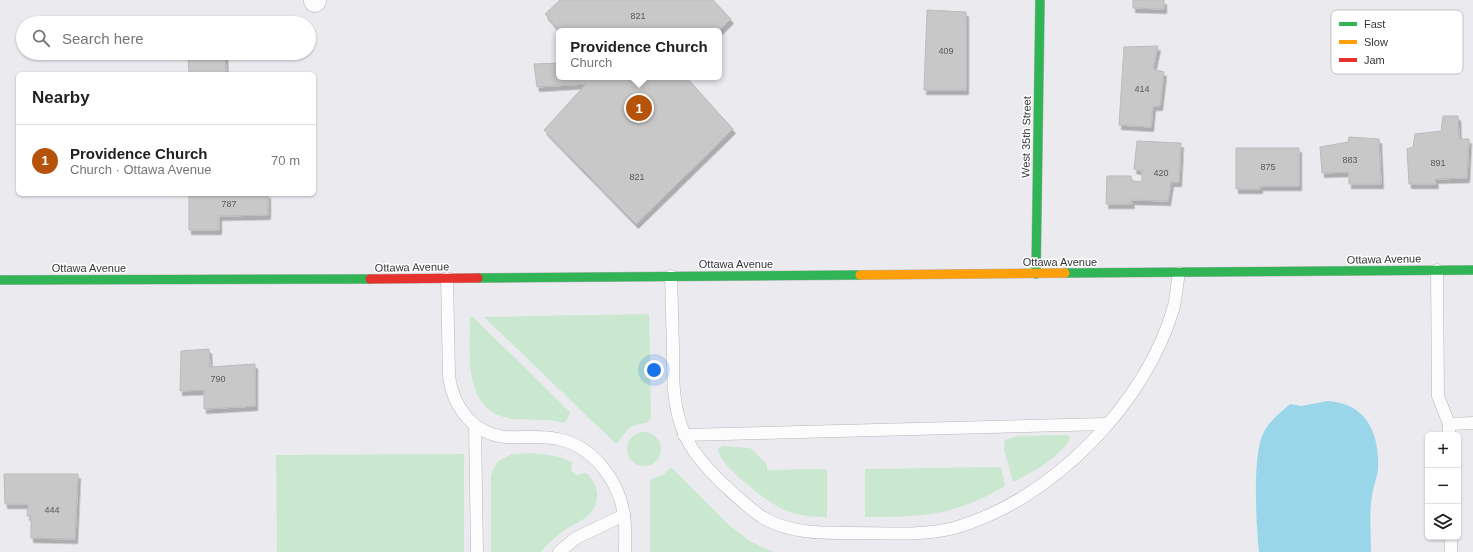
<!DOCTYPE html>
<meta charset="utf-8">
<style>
:root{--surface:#fff;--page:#f2f2f2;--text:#222;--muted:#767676;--line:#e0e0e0;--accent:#b45309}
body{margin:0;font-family:Arial,sans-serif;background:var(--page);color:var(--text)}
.controls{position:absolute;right:12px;bottom:12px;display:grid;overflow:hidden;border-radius:6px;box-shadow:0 1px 3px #0004}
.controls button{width:36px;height:36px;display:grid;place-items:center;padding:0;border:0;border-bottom:1px solid var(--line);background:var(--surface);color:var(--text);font:20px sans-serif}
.you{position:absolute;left:654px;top:370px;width:14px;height:14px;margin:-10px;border:3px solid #fff;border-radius:50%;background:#1a73e8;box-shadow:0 0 0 6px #1a73e833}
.badge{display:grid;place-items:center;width:26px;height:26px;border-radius:50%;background:var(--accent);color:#fff;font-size:13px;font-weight:700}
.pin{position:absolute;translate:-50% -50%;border:2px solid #fff;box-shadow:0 1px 4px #0006}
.popup{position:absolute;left:556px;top:28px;width:166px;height:52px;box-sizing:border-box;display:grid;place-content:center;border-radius:6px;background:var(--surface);filter:drop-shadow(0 1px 3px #0005);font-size:13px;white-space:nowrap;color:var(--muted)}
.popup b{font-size:15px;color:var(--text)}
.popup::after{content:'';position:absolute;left:50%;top:100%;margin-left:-8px;border:8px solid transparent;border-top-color:var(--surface)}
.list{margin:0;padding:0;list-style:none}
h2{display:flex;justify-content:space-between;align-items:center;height:52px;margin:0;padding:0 16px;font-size:17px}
h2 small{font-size:13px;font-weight:400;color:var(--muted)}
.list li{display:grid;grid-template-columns:26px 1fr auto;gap:12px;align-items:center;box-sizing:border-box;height:72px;padding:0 16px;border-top:1px solid var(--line)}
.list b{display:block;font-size:15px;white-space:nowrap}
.list p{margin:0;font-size:13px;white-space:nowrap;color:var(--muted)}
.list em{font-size:13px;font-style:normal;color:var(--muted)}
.icon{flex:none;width:22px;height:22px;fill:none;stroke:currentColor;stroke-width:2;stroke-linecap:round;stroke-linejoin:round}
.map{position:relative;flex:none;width:1473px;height:552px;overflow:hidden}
.search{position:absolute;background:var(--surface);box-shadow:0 1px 3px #0004;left:16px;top:16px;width:300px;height:44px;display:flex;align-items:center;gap:10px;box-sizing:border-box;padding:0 14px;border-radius:22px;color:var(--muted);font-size:15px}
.panel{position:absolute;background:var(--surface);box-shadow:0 1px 3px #0004;left:16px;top:72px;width:300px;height:124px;border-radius:6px}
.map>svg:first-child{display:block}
.green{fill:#cae7d0}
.water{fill:#99d6ea}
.building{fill:#c9c8c9;stroke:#bbbbbc;filter:url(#shadow)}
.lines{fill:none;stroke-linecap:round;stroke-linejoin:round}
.lane-casing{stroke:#b6b6b9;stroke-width:13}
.street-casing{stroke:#b6b6b9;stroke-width:23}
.fast-casing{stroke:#b6b6b9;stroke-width:10}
.slow-casing{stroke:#b6b6b9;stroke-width:10}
.jam-casing{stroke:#b6b6b9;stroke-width:10}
.lane{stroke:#fcfcfd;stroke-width:12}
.street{stroke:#fcfcfd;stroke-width:22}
.fast{stroke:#30b455;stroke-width:9}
.slow{stroke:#ff9f0a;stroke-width:9}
.jam{stroke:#e5322d;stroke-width:9}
.labels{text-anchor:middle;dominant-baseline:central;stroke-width:3;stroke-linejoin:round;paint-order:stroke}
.number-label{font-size:9px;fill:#5a5a5c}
.street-label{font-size:11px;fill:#353537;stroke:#fff}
.key{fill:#fff;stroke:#c2c2c3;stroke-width:1}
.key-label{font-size:11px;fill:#353537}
</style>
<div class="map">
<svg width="1473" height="552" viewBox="0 0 1473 552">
<defs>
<filter id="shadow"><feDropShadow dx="2.5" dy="4.5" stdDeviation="0" flood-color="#0004"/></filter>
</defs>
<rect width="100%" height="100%" fill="#ebebef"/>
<g class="green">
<path d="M 649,314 L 651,418 L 647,423 C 626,425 629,430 617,443 L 614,442 L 484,317 Z"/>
<path d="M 470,317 L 473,317 L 570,412 L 568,418 L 564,423 C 548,418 530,421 512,419 C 462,412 470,354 470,317 Z"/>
<circle cx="644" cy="449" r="17"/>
<path d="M 1066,435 L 1069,436 L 1070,440 C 1057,459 1033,472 1013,482 L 1004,449 L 1005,440 L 1018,436 Z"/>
<path d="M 722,446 L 750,448 L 767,464 L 767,470 L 827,469 L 827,517 C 814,517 800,516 787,511 C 772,506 718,465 718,449 Z"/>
<polygon points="464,454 464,552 277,552 276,455"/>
<path d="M 512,454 C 531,453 554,453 572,462 L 571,471 L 577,475 L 586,473 C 601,486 601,506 585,518 C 578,523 570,526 563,531 C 555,537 547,544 541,552 L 491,552 L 491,475 L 497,462 Z"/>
<polygon points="671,467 730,526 750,541 773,552 650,552 650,480 664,474"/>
<path d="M 1001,467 L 1005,486 C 955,516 921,517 865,517 L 865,469 Z"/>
</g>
<path class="water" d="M 1328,401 C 1367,403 1380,435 1378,469 C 1377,479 1373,487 1372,496 C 1369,514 1371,534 1371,552 L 1259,552 C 1256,523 1253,465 1261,439 C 1266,423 1279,414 1290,404 L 1301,406 Z"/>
<g class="building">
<polygon points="560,0 713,0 731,19 719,31 560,31 545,14"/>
<polygon points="1133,0 1164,0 1164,9 1133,8"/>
<polygon points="927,10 966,12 966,90 924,90"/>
<polygon points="1158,46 1153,69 1164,72 1160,106 1153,106 1151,127 1119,125 1124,47"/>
<polygon points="188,53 225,53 226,74 189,74"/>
<polygon points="559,63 559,77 686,77 733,129 636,224 544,130 586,84 537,87 534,64"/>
<polygon points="1443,116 1458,116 1459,139 1469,139 1467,178 1435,179 1436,184 1409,184 1407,149 1413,147 1415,134 1441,131"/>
<polygon points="1349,137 1379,139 1381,184 1349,184 1349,172 1322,173 1320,147 1348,142"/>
<polygon points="1137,141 1181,143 1179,182 1171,182 1168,201 1131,200 1132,204 1106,204 1107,176 1131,176 1132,181 1142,182 1142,171 1134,169"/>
<polygon points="1236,148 1299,148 1299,186 1260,186 1260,189 1236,189"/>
<polygon points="189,194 268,194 268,215 219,216 219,230 189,230"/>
<polygon points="209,349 210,367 255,364 255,406 204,409 204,390 180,391 181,351"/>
<polygon points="4,474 78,474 75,539 31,538 31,516 27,516 28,504 5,504"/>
</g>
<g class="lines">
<g class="lane-casing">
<g id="lane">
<polyline points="1437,270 1438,396 1449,424 1449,435"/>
<path d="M 671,276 C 672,300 672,323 673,347 C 673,376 672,405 684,433 C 692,452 706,467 721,482 C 734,494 747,507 762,517 C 790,534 823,533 855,533 C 887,533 923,536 954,528 C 1051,501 1147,403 1174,306 C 1176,296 1177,284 1179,273"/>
<path d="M 447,278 L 449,376 C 453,407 473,434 506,437 C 524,438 541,435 558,439 C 593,446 619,481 624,515 C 626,527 625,540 625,552"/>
<polyline points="1449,424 1473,423"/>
<polyline points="475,425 477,552"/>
<polyline points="684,435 1107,424"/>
<polyline points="1451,537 1451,552"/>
<polyline points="559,552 576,538 624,515"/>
</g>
</g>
<g class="street-casing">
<polyline id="street" points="315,0 315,1"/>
</g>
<g class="fast-casing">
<g id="fast">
<polyline points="1065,273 1473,270"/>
<polyline points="1036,274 1040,0"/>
<polyline points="478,278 860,275"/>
<polyline points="0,280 370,279"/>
</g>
</g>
<g class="slow-casing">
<polyline id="slow" points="860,275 1065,273"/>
</g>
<g class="jam-casing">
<polyline id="jam" points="370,279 478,278"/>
</g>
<use href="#lane" class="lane"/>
<use href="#street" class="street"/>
<use href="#fast" class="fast"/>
<use href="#slow" class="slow"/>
<use href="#jam" class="jam"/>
</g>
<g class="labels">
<g class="number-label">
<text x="638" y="16">821</text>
<text x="946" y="51">409</text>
<text x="1142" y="89">414</text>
<text x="1350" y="160">883</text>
<text x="1438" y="163">891</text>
<text x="1268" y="167">875</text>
<text x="1161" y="173">420</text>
<text x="637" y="177">821</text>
<text x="229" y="204">787</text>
<text x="218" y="379">790</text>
<text x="52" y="510">444</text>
</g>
<g class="street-label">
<text transform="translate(1026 137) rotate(-89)">West 35th Street</text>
<text transform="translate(1384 259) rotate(-1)">Ottawa Avenue</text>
<text x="1060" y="262">Ottawa Avenue</text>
<text x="736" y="264">Ottawa Avenue</text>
<text transform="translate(412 267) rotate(-1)">Ottawa Avenue</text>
<text x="89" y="268">Ottawa Avenue</text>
</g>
</g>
<rect x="1331" y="10" width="132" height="64" rx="6" class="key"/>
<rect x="1339" y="22" width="18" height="4" fill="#30b455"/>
<rect x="1339" y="40" width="18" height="4" fill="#ff9f0a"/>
<rect x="1339" y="58" width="18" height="4" fill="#e5322d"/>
<g class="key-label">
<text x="1364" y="28">Fast</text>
<text x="1364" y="46">Slow</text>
<text x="1364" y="64">Jam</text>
</g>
</svg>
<div class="controls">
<button>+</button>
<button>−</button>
<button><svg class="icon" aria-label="layers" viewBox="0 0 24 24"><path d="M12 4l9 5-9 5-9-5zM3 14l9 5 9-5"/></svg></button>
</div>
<div class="you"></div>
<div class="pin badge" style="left:639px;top:108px">1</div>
<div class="popup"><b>Providence Church</b>Church</div>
<div class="search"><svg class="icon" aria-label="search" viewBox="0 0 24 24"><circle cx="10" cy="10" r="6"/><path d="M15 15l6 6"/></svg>Search here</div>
<section class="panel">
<h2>Nearby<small></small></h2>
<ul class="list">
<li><span class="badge">1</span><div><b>Providence Church</b><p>Church · Ottawa Avenue</p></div><em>70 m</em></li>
</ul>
</section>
</div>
